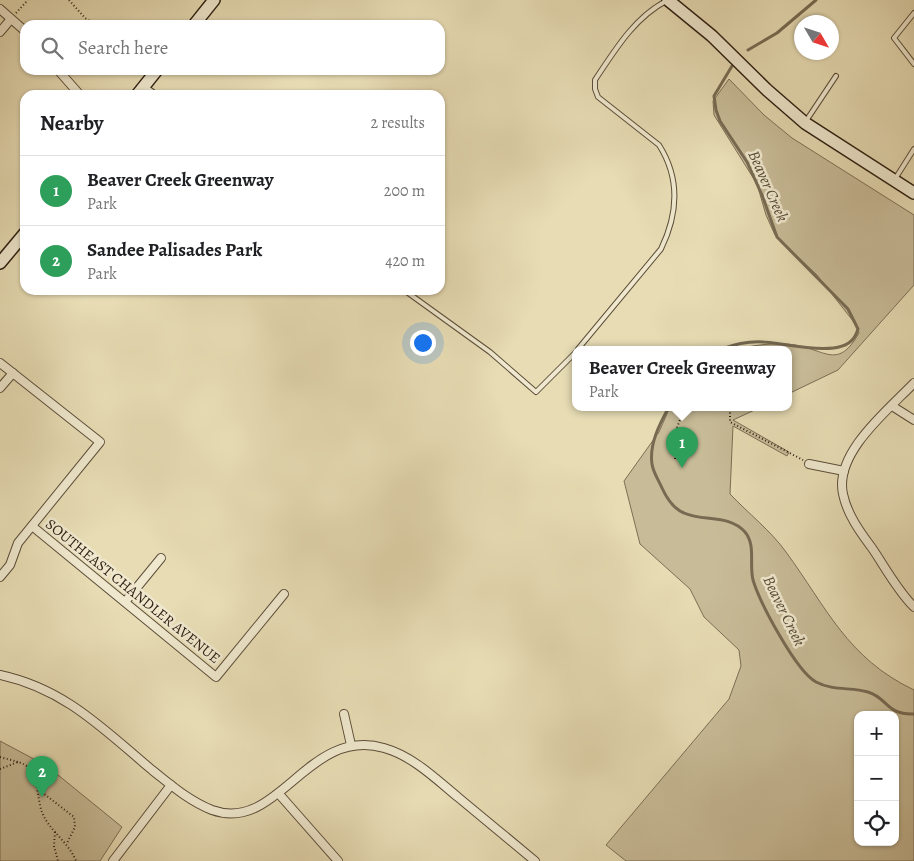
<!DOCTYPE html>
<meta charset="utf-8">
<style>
:root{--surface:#fff;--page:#f6f6f6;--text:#202124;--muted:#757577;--line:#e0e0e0;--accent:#8f2418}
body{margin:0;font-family:Alegreya,serif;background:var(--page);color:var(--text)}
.controls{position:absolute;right:15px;bottom:15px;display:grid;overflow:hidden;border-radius:10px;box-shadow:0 1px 4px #0004}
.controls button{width:45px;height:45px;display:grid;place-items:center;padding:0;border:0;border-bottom:1px solid var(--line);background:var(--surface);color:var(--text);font:25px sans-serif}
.compass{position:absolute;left:794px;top:15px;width:45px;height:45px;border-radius:50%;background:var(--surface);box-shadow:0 1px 4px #0004;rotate:129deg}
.you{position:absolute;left:422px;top:342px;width:18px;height:18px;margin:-12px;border:4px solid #fff;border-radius:50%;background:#1a73e8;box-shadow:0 0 0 8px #1a73e833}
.badge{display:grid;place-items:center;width:32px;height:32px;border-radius:50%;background:var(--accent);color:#fff;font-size:16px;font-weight:700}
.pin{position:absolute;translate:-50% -41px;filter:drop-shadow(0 1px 2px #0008)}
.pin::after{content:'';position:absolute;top:26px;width:18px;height:15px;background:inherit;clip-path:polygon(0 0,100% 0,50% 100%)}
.popup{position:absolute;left:572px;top:346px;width:220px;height:65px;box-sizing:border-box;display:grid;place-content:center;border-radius:10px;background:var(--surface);filter:drop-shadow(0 1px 4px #0005);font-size:16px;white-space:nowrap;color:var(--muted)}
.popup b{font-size:19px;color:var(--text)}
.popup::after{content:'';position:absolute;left:50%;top:100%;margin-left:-10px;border:10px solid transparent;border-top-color:var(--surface)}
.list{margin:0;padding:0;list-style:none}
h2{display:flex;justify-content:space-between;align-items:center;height:65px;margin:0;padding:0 20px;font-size:21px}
h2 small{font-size:16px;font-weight:400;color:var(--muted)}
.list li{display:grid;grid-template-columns:32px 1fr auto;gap:15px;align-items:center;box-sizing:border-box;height:70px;padding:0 20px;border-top:1px solid var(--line)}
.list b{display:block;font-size:19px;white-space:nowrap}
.list p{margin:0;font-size:16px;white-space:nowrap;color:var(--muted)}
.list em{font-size:16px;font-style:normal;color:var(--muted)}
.icon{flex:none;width:28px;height:28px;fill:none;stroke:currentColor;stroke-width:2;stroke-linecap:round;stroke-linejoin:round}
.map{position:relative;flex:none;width:914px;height:861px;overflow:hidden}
.search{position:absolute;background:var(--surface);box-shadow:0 1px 4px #0004;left:20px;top:20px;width:425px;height:55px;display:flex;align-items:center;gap:12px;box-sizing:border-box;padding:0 18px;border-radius:15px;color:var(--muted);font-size:19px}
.panel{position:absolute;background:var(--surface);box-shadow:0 1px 4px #0004;left:20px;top:90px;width:425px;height:205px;border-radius:15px}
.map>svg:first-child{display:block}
.green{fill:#c8bc98;stroke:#7b6e55;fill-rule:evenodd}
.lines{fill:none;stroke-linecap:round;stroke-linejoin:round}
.stream{stroke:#776a52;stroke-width:3}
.service-casing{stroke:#5c4e3a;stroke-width:6}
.minor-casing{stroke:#5c4e3a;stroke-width:10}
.secondary-casing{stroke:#2e1f12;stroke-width:14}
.path{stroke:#2e1f12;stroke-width:2;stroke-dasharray:1 2.5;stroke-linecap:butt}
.service{stroke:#efe8ce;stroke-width:4}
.minor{stroke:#efe8ce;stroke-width:8}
.secondary{stroke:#efe8ce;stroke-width:11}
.labels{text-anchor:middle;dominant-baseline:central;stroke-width:5;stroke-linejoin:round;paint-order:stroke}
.street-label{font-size:15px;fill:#2e1f12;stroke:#efe8ce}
.water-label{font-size:16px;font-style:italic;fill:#594b37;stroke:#efe8ce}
</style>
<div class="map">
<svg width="914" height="861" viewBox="0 0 914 861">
<rect width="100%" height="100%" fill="#e7dcb4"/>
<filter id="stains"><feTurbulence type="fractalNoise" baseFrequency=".004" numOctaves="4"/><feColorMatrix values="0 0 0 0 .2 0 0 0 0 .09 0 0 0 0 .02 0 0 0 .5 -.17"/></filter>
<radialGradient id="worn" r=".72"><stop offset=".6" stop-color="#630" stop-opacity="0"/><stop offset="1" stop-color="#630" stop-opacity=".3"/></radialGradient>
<g class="green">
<path d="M 729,79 L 764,115 L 792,138 L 914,215 L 914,285 L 838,370 L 788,394 L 788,349 L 737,349 C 757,345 775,342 795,345 C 826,350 838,370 859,333 L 857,326 L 817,275 L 775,235 L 766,215 L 757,184 L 714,115 L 713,101 Z"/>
<path d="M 670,407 L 761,407 L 733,420 L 789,452 L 787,456 L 733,426 L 730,494 C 748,513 771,531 786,552 C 827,608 847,658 914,690 L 914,861 L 626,861 L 606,845 L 729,699 L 741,666 L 739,650 L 704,617 L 690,589 L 640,544 L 624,481 L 659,432 ZM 858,715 L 895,715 L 895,842 L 858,842 Z"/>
<polygon points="0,741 47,766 122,827 100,861 0,861"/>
</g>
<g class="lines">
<g class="stream">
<polyline points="748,50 777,33 816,0"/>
<path d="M 722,349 C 735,344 750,341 764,342 C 785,343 838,358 853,339 C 855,337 857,332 858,329 L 848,309 L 777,237 L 762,195 L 747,162 L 720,121 L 716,110 L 714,96 L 732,66"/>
<path d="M 669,407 C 660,423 649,444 652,464 C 653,472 659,481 662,488 C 667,499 674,509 684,513 C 704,522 729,514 745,532 C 756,545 749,564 753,580 C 760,603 796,671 816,682 C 833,691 851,687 868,692 C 888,698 886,715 914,714"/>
</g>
<g class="service-casing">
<g id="service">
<polyline points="914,13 894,38 914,64"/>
<polyline points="145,86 157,95"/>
<polyline points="806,121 836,76"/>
<polyline points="895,179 914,149"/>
<polyline points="404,290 490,352 536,392 576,352"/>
<path d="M 578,349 L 661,249 C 678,214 680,178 659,145 L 598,97 L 595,89 L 595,80 C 615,50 634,18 666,1"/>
</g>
</g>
<g class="minor-casing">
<g id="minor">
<polyline points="0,9 25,31"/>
<polyline points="0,32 11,19"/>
<polyline points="58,70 80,95"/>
<polyline points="0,363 100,442 18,543 10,565 0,577"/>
<path d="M 914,383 C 888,410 834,453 843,494 C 847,514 860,532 872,548 C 885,567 897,590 914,607"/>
<polyline points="0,388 13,373"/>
<polyline points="892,406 914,420"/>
<polyline points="809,464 844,471"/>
<polyline points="32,526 216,677 284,594"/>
<polyline points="125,602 161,558"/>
<path d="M 0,675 C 65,689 103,729 152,770 C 171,785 189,801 212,810 C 279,834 307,726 384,748 C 413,756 437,780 459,798 C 484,819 510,840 535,861"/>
<polyline points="344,714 351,745"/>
<polyline points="279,794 338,861"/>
<polyline points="113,861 171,785"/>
</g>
</g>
<g class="secondary-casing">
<g id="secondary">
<polyline points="668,0 712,36 767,90 805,123 914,193"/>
<polyline points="194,25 214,0"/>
<polyline points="137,95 157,70"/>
<polyline points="0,263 25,233"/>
</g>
</g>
<g class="path">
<polyline points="69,0 85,18 96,25"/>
<polyline points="16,13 28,0"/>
<polyline points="745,349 759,349"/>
<polyline points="726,407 730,412 730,422 803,460"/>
<polyline points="675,459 676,430 685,407"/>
<polyline points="0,757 18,762"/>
<path d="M 0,769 L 18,762 C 40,767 36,797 42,812 C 49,831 68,841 76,861"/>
<polyline points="39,790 74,817 75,827 67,843"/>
<polyline points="55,832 54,846 58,861"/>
</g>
<use href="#service" class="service"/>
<use href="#minor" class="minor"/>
<use href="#secondary" class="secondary"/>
</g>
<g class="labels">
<g class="street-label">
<text transform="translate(133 591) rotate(39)">SOUTHEAST CHANDLER AVENUE</text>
</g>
<g class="water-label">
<text transform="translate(768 186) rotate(66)">Beaver Creek</text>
<text transform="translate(784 611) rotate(64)">Beaver Creek</text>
</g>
</g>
<rect width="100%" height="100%" filter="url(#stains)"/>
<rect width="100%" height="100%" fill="url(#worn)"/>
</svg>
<div class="controls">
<button>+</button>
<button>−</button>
<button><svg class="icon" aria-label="locate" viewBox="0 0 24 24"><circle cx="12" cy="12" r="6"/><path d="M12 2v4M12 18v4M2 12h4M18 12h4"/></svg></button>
</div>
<svg class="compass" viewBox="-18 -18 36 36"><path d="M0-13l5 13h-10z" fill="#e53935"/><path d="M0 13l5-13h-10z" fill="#757577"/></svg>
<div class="you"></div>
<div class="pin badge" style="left:682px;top:468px;background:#2e9e5b">1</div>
<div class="popup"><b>Beaver Creek Greenway</b>Park</div>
<div class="pin badge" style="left:42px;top:797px;background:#2e9e5b">2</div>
<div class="search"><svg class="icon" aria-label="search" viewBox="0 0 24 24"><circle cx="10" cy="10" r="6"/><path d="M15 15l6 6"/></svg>Search here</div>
<section class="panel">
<h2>Nearby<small>2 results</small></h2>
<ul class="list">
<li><span class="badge" style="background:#2e9e5b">1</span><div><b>Beaver Creek Greenway</b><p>Park</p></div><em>200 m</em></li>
<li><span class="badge" style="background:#2e9e5b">2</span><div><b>Sandee Palisades Park</b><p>Park</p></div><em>420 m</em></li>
</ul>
</section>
</div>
